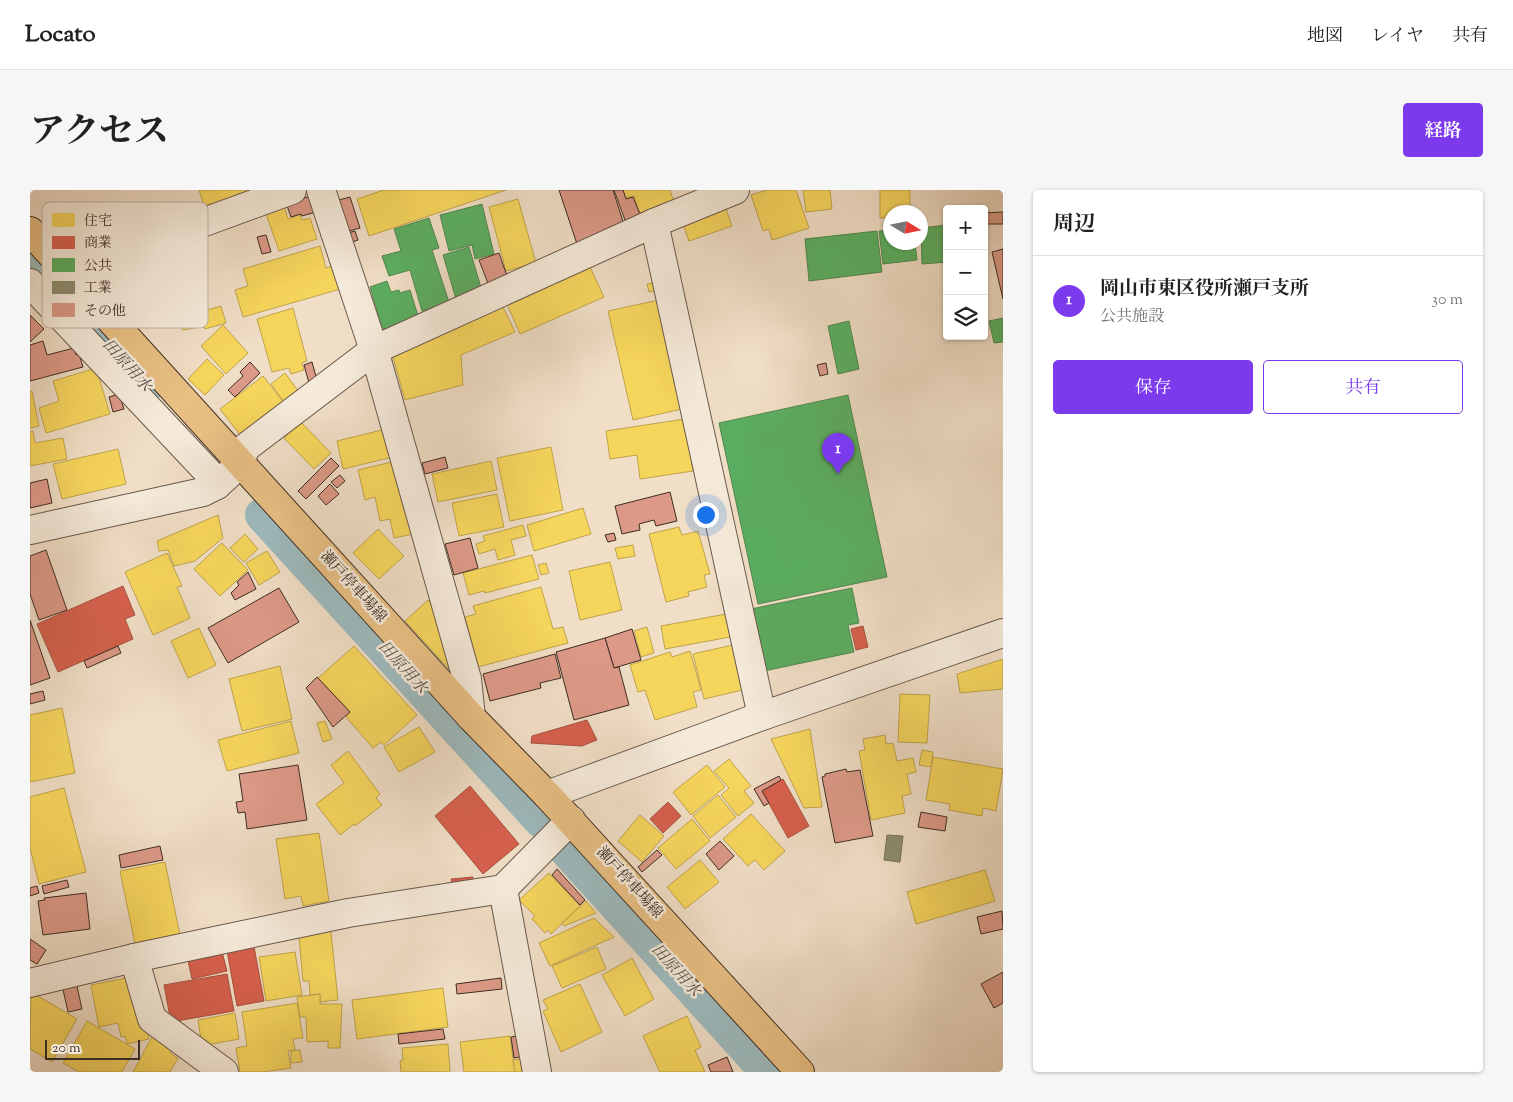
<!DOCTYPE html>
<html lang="ja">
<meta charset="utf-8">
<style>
:root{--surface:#fff;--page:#f6f6f6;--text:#222;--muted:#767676;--line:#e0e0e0;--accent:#7c3aed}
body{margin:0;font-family:"Sorts Mill Goudy","Noto Serif JP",serif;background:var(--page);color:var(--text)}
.controls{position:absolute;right:15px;top:15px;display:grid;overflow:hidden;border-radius:5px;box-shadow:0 1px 4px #0004}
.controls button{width:45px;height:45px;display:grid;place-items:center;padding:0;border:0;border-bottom:1px solid var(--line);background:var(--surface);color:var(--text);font:25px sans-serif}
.compass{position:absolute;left:853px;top:15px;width:45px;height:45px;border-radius:50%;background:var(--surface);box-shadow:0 1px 4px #0004;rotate:100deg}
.scale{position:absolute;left:15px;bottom:12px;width:95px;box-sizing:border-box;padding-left:5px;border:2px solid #3e2d23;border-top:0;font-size:14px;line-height:18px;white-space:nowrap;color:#3e2d23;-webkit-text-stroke:4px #f5eada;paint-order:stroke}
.you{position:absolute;left:675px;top:324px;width:18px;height:18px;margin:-12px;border:4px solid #fff;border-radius:50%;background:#1a73e8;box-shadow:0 0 0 8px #1a73e833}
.badge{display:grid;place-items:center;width:32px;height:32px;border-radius:50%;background:var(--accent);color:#fff;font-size:16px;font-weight:700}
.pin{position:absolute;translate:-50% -41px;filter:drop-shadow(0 1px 2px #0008)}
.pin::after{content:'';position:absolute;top:26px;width:18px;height:15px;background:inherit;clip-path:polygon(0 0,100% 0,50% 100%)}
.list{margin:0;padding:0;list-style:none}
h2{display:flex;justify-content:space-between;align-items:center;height:65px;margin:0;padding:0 20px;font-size:21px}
h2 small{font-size:16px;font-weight:400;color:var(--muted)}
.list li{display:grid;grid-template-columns:32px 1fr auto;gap:15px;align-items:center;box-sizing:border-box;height:90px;padding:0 20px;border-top:1px solid var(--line)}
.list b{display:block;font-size:19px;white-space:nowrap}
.list p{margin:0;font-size:16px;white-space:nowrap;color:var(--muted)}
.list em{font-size:16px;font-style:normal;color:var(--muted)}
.actions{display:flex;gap:10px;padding:15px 20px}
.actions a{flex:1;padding:11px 0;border:1px solid var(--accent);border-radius:5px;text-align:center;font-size:18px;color:var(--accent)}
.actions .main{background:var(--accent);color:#fff}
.icon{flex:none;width:28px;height:28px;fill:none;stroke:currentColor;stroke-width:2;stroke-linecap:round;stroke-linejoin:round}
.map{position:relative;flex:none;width:973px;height:882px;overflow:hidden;border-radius:5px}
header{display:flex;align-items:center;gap:30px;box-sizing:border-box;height:70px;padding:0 25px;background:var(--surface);border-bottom:1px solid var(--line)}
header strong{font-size:24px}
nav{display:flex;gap:28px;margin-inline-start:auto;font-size:18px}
.intro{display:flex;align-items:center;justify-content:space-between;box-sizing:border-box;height:120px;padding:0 30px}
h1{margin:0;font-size:35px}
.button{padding:12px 22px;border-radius:5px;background:var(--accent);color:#fff;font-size:18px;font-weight:700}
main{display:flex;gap:30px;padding:0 30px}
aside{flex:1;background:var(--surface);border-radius:5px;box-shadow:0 1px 4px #0004}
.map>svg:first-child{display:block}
.homes{fill:#f6d55c;stroke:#bfa34b}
.shops{fill:#d6604d;stroke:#a85140}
.public{fill:#5aae61;stroke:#52874e}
.industry{fill:#8c8c6e;stroke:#757058}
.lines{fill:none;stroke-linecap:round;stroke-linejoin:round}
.canal{stroke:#9dbabe;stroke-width:34}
.building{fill:#dc9987;stroke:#3e2d23}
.minor-casing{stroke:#6a594c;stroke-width:30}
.major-casing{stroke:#3e2d23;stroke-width:30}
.minor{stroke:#f5eada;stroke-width:28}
.major{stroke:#e8bf83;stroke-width:28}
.labels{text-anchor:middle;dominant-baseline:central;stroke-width:5;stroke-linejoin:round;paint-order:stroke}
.street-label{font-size:15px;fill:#3e2d23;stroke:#f5eada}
.water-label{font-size:16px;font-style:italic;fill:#56504a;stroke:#f5eada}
.key{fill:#f5eada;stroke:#beb1a3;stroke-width:1}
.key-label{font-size:14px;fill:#3e2d23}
</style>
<header>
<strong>Locato</strong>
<nav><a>地図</a><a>レイヤ</a><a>共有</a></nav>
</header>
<div class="intro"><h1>アクセス</h1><a class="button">経路</a></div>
<main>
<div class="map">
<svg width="973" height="882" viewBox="0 0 973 882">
<rect width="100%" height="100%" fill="#f0dec6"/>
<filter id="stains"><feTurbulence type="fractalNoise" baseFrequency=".004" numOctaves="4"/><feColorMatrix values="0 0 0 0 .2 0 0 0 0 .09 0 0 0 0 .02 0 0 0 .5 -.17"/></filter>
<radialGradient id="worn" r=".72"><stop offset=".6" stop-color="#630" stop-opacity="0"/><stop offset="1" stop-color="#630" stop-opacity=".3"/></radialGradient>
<g class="homes">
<polygon points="169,0 224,0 174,16"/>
<polygon points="354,0 476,0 339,46 327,9"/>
<polygon points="593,0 640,0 644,12 610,23 604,6 596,8"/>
<polygon points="737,0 766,0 779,38 742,50 739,39 733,41 721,5"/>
<polygon points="773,0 800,0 802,19 776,22"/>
<polygon points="850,0 880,0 880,22 861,22 861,28 850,28"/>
<polygon points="488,9 506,73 476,81 459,17"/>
<polygon points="254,15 258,29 270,24 272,30 280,28 287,49 249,61 235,21"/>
<polygon points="695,16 702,36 659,51 652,31"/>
<polygon points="290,56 296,78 307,75 314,98 213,127 205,100 218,96 213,79"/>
<polygon points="560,77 574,107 490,144 477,114"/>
<polygon points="159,80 165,138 153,140 128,104 117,104 116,83"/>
<polygon points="628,92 629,100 619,102 617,94"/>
<polygon points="629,110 652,219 603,230 578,121"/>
<polygon points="191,116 196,133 175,139 170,122"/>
<polygon points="473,117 485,142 431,165 433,195 375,210 362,164"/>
<polygon points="263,118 277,171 272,173 274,180 261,184 259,178 242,182 227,129"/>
<polygon points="193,135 218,163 196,184 171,156"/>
<polygon points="177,169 194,185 175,205 158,189"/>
<polygon points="66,178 80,224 16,243 9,218 29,211 23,191"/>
<polygon points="255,183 269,202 255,213 241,194"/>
<polygon points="233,186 254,213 211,246 190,219"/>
<polygon points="0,201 2,201 9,236 0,238"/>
<polygon points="655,229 663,281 610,289 607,265 580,269 576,241"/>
<polygon points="271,232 301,263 284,279 254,248"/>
<polygon points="356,239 363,267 313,279 307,251"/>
<polygon points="3,241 5,253 33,248 37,269 0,276 0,242"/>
<polygon points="521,257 533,320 480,331 467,268"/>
<polygon points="88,259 96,294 32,309 23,274"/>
<polygon points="366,271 383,344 364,348 360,329 350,331 345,307 335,310 328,280"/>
<polygon points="461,271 467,300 408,312 402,284"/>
<polygon points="467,304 474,337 429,346 422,313"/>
<polygon points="553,318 561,344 504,361 497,335"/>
<polygon points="188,325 193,348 165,371 144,376 138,360 129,361 127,351"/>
<polygon points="493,335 496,346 481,350 485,365 468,370 465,359 449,364 446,354 455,351 453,346"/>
<polygon points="649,337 652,345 668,341 680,384 674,385 677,397 658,402 659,406 636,412 619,344"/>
<polygon points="348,339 374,366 349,389 323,363"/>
<polygon points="215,344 228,359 214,372 200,358"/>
<polygon points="192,353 218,380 190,406 164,379"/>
<polygon points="603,355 605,366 588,369 585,358"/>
<polygon points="237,361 250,382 229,395 216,373"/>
<polygon points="137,363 152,396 147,397 160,428 123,445 95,382"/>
<polygon points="502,365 509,389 455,403 454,401 439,405 433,383"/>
<polygon points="580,372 592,420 550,430 539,381"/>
<polygon points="516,373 519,383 511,385 508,375"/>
<polygon points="511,397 523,439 533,437 538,453 448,477 435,427 446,424 443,416"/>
<polygon points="398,410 412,426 421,481 375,431"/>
<polygon points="696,424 700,447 635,459 631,436"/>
<polygon points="617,437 624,463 611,467 604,441"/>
<polygon points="169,438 186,475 158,488 141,451"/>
<polygon points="707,454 717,499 674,509 663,464"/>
<polygon points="324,456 387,525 354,555 351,552 343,558 316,527 320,522 288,488"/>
<polygon points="660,461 671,500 663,502 667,517 625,530 615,500 608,502 600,475 640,462 642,467"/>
<polygon points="973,469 973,499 930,503 927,484"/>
<polygon points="250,476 262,529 212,541 199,489"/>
<polygon points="870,504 900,505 897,553 868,552"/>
<polygon points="32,518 45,583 0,592 0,525"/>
<polygon points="261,531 269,563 197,581 188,550"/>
<polygon points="295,531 302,549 293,552 287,533"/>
<polygon points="389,537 405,562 369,582 354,557"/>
<polygon points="780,539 792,617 774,618 741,549"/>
<polygon points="855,545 856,554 863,553 867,571 883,568 886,582 877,584 881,604 872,606 875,623 841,630 829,561 835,560 833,549"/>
<polygon points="892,560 903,562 901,577 889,575"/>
<polygon points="318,561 350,604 346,608 352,615 325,636 324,634 310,645 286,614 314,593 301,575"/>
<polygon points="903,567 973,579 966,621 953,618 952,626 919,620 920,614 896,610"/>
<polygon points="699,569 721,596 714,601 724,613 708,626 691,605 699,598 684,581"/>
<polygon points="677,575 695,597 661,625 643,602"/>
<polygon points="34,598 56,682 9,694 0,658 0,607"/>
<polygon points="688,605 706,627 680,648 663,626"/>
<polygon points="721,624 755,661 734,680 725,670 718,676 693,649"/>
<polygon points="610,625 634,646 612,672 588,651"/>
<polygon points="662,629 680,651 646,679 628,658"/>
<polygon points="289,643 299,711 273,716 271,706 255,709 246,649"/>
<polygon points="670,670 689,692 655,719 637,697"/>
<polygon points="135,672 150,745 105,754 90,681"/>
<polygon points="955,680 965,711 886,734 877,702"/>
<polygon points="519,683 550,716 521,744 518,740 515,743 502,729 505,726 489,710"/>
<polygon points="556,711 566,723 534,736 532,733"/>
<polygon points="564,728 584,747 520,776 509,753"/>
<polygon points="300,733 308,810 290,812 290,804 280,805 279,791 273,791 268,736"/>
<polygon points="567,757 576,779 532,798 522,776"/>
<polygon points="265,762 272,805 236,811 229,767"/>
<polygon points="602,768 624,809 595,826 572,785"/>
<polygon points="106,786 119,849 97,854 95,846 91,847 88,833 69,837 61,795"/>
<polygon points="550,794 572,842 531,862 513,821 518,819 513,810"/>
<polygon points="413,798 418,837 327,849 322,810"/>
<polygon points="1,802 47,829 22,872 0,859"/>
<polygon points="290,804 290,814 312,814 310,858 298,858 298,851 277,852 276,827 270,827 267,807"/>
<polygon points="267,813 273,848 263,849 265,860 258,861 261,878 233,882 210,882 206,858 217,856 212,822"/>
<polygon points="205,823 209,849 172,856 168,830"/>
<polygon points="657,826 671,857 665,860 675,882 630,882 613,846"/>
<polygon points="57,831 105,859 92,882 49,882 33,873"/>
<polygon points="123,845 143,856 140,863 148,868 140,882 103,882"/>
<polygon points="480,846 485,882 434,882 430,852"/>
<polygon points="418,854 420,882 371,882 370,871 373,870 372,858"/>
<polygon points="270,860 272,872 261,873 261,861"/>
<polygon points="493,869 494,882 485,882 483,870"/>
</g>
<g class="shops">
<polygon points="93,396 105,425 95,429 103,449 28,482 7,434"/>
<polygon points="833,436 838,457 826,460 821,439"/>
<polygon points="557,530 567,550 552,556 501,553 502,546"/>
<polygon points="753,589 779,636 758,648 732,601"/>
<polygon points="440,596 489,654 453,684 405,626"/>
<polygon points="638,612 651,626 633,643 620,629"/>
<polygon points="443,687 444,696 423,697 421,689"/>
<polygon points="223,751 234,811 207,816 196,755"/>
<polygon points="190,754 197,781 162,789 156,761"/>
<polygon points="197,784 204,821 141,832 134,795"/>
</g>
<g class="public">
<polygon points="452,14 464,64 445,69 442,55 419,61 410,25"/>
<polygon points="399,28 409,58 402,60 419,112 392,121 380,80 359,86 352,66 371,61 364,39"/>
<polygon points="917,35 917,72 892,74 891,38"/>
<polygon points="861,40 861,52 885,52 887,70 853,74 849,41"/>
<polygon points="847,41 852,82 779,91 775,49"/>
<polygon points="439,57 452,101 426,109 413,65"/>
<polygon points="357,91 361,102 369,100 370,103 380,100 389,129 353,140 340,97"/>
<polygon points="973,128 973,152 964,153 959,131"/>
<polygon points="819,131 829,179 808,184 798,136"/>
<polygon points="818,205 857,387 728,414 689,233"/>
<polygon points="822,398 829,433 818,435 824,462 734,481 721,419"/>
</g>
<polygon class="industry" points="857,645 873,646 870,672 854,670"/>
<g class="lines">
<g class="canal">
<polyline points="0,69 116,197"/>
<polyline points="232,325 511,631"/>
<polyline points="534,658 737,882"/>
</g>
</g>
<g class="building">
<polygon points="529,0 583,0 595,38 547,54"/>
<polygon points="584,0 593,0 596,9 603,7 611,27 596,33"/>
<polygon points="281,6 286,22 272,26 271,24 261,27 256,13"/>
<polygon points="320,7 330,38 319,41 309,10"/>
<polygon points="973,22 973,34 954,34 954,23"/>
<polygon points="325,41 328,50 322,52 318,43"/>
<polygon points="236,45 241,62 232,64 227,47"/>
<polygon points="973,59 973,109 962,62"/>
<polygon points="469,63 478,89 459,96 449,70"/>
<polygon points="0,125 14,139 0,152"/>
<polygon points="13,151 17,165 44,158 46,165 49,164 53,177 0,191 0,155"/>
<polygon points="220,172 230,183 205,207 198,200 213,186 210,182"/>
<polygon points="282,172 287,190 279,193 274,175"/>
<polygon points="796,173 798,184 790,186 787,175"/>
<polygon points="89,204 94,219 83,222 79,207"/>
<polygon points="415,267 418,278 395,284 392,273"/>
<polygon points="301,268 309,276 276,309 268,301"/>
<polygon points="310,285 315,291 307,298 301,292"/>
<polygon points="17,289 22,313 0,318 0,293"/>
<polygon points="300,294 309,304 296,315 288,306"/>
<polygon points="640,302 647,331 626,336 624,330 609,334 610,340 592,344 585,316"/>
<polygon points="584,343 586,350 578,352 575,345"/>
<polygon points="440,348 448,378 424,385 415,354"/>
<polygon points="16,360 37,420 9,430 0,404 0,366"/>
<polygon points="218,382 226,399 205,410 201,403 209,395 207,392"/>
<polygon points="249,398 269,432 198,473 178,438"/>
<polygon points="0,430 20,488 0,495"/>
<polygon points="602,439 611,470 584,478 575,448"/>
<polygon points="575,448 584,478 589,477 599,515 544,530 526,462"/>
<polygon points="88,456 91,463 57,478 54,471"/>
<polygon points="525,464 531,488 510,493 511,498 460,511 453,484"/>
<polygon points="287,487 320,522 303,537 276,498"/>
<polygon points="13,501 15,510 0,514 0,504"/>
<polygon points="268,575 277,630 217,639 215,622 208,623 206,612 213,611 209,584"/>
<polygon points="816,579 817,582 830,580 843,646 805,653 792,587 795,586 795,584"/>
<polygon points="749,586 751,590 732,601 739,613 734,616 724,599"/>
<polygon points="891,622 917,627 915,641 888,637"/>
<polygon points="690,651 704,666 689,680 676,664"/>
<polygon points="130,656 133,670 91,678 89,665"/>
<polygon points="627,660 632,665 612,682 608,677"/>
<polygon points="527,679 555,710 550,715 522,685"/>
<polygon points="37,690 39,697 14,704 12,696"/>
<polygon points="7,696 9,703 0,706 0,698"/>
<polygon points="56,703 60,739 13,745 8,711 15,710 14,708"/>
<polygon points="972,721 973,739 951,744 947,727"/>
<polygon points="0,749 16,760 7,774 0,770"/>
<polygon points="973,782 973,813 964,818 951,794"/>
<polygon points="471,788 472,799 427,804 426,794"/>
<polygon points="46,792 52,819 38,822 32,795"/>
<polygon points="413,839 415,849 369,854 368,844"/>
<polygon points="487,846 490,867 484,868 481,847"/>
<polygon points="697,867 703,882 681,882 678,875"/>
</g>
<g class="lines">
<g class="minor-casing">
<g id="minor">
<polyline points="291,0 344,160 437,489 441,527"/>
<polyline points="624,33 732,526"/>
<polyline points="158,38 262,0"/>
<polyline points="0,93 177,281 187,295"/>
<polyline points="0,340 173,302 187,295 210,274 215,258 344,160 624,33 705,0"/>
<polyline points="517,605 732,526 973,443"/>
<polyline points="473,699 507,882"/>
<polyline points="104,768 122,829 194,882"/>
<polyline points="0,793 104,768 318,723 473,699 541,630"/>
</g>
</g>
<g class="major-casing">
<polyline id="major" points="0,41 441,527 517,605 770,882"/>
</g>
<use href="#minor" class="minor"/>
<use href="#major" class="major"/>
</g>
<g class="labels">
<g class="street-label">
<text transform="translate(323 397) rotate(48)">瀬戸停車場線</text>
<text transform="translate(599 693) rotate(48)">瀬戸停車場線</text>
</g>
<g class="water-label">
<text transform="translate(96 176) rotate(48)">田原用水</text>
<text transform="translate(372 478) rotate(48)">田原用水</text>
<text transform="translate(645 781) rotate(48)">田原用水</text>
</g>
</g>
<rect x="12" y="12" width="166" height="126" rx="8" class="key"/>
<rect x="22" y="23" width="23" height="14" fill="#f6d55c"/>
<rect x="22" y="46" width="23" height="13" fill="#d6604d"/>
<rect x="22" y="68" width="23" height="14" fill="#5aae61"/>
<rect x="22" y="91" width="23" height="13" fill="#8c8c6e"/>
<rect x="22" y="113" width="23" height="14" fill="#dc9987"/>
<g class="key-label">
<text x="54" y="35">住宅</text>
<text x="54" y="57">商業</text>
<text x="54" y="80">公共</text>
<text x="54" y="102">工業</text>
<text x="54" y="125">その他</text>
</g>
<rect width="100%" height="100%" filter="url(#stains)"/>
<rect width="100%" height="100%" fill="url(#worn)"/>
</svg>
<div class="controls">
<button>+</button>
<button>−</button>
<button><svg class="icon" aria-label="layers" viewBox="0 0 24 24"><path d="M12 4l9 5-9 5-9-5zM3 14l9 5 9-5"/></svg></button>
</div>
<svg class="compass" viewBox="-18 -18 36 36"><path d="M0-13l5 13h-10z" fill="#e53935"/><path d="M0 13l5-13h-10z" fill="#767676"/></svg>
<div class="scale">20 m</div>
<div class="you"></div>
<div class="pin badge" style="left:808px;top:284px">1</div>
</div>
<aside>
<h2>周辺<small></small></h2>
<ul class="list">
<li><span class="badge">1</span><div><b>岡山市東区役所瀬戸支所</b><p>公共施設</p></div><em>30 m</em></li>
</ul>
<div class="actions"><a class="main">保存</a><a>共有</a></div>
</aside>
</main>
